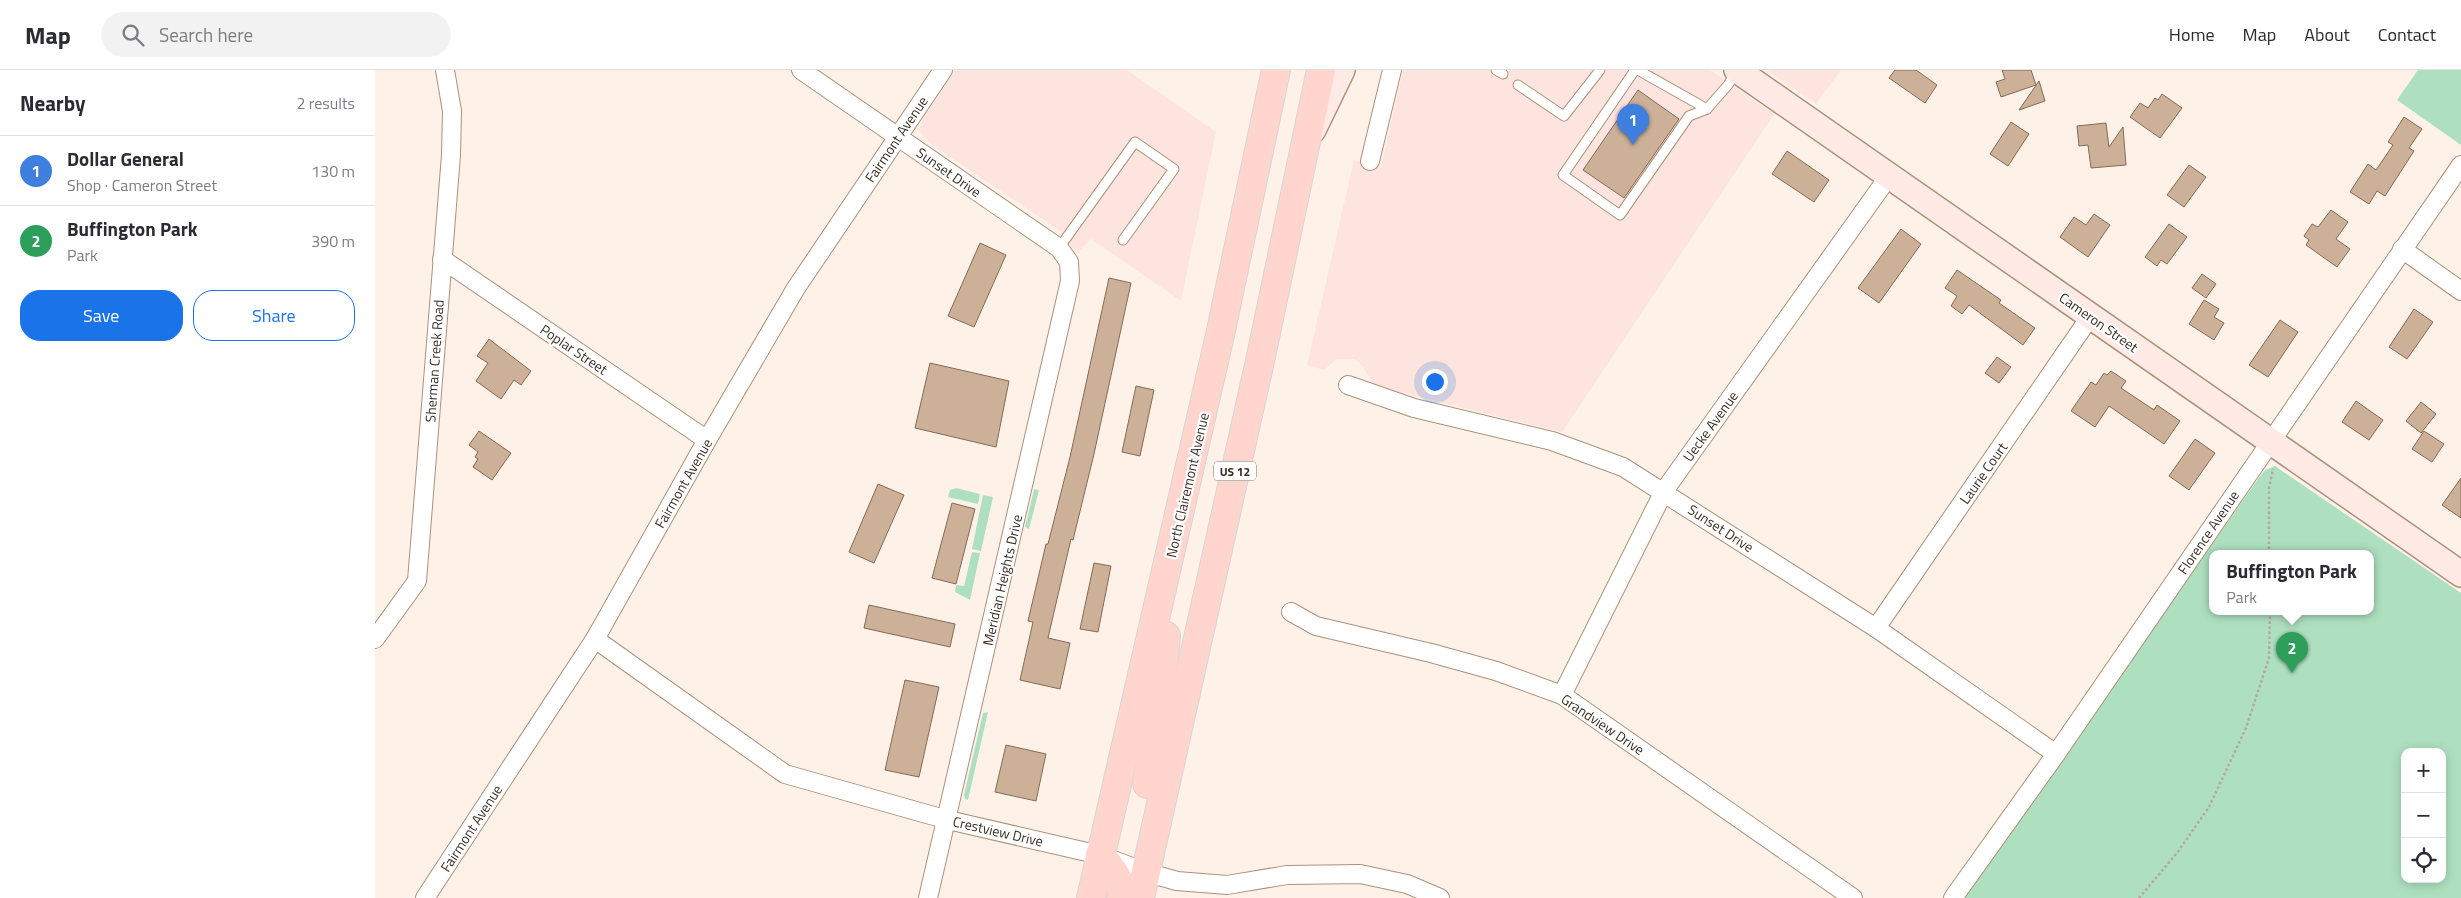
<!DOCTYPE html>
<meta charset="utf-8">
<style>
:root{--surface:#fff;--page:#f2f2f3;--text:#2b2b33;--muted:#7c7c81;--line:#e1e1e2;--accent:#1a73e8}
body{margin:0;font-family:"Titillium Web",sans-serif;background:var(--page);color:var(--text)}
.controls{position:absolute;right:15px;bottom:15px;display:grid;overflow:hidden;border-radius:10px;box-shadow:0 2px 12px #0003}
.controls button{width:45px;height:45px;display:grid;place-items:center;padding:0;border:0;border-bottom:1px solid var(--line);background:var(--surface);color:var(--text);font:25px sans-serif}
.you{position:absolute;left:1059px;top:311px;width:18px;height:18px;margin:-12px;border:4px solid #fff;border-radius:50%;background:#1a73e8;box-shadow:0 0 0 8px #1a73e833}
.badge{display:grid;place-items:center;width:32px;height:32px;border-radius:50%;background:var(--accent);color:#fff;font-size:16px;font-weight:700}
.pin{position:absolute;translate:-50% -41px;filter:drop-shadow(0 1px 2px #0008)}
.pin::after{content:'';position:absolute;top:26px;width:18px;height:15px;background:inherit;clip-path:polygon(0 0,100% 0,50% 100%)}
.popup{position:absolute;left:1834px;top:480px;width:165px;height:65px;box-sizing:border-box;display:grid;place-content:center;border-radius:10px;background:var(--surface);filter:drop-shadow(0 1px 4px #0005);font-size:16px;white-space:nowrap;color:var(--muted)}
.popup b{font-size:19px;color:var(--text)}
.popup::after{content:'';position:absolute;left:50%;top:100%;margin-left:-10px;border:10px solid transparent;border-top-color:var(--surface)}
.list{margin:0;padding:0;list-style:none}
h2{display:flex;justify-content:space-between;align-items:center;height:65px;margin:0;padding:0 20px;font-size:21px}
h2 small{font-size:16px;font-weight:400;color:var(--muted)}
.list li{display:grid;grid-template-columns:32px 1fr auto;gap:15px;align-items:center;box-sizing:border-box;height:70px;padding:0 20px;border-top:1px solid var(--line)}
.list b{display:block;font-size:19px;white-space:nowrap}
.list p{margin:0;font-size:16px;white-space:nowrap;color:var(--muted)}
.list em{font-size:16px;font-style:normal;color:var(--muted)}
.actions{display:flex;gap:10px;padding:15px 20px}
.actions a{flex:1;padding:11px 0;border:1px solid var(--accent);border-radius:20px;text-align:center;font-size:18px;color:var(--accent)}
.actions .main{background:var(--accent);color:#fff}
.icon{flex:none;width:28px;height:28px;fill:none;stroke:currentColor;stroke-width:2;stroke-linecap:round;stroke-linejoin:round}
.map{position:relative;flex:none;width:2086px;height:828px;overflow:hidden}
header{display:flex;align-items:center;gap:30px;box-sizing:border-box;height:70px;padding:0 25px;background:var(--surface);border-bottom:1px solid var(--line)}
header strong{font-size:24px}
nav{display:flex;gap:28px;margin-inline-start:auto;font-size:18px}
.search{width:350px;height:45px;background:var(--page);display:flex;align-items:center;gap:12px;box-sizing:border-box;padding:0 18px;border-radius:28px;color:var(--muted);font-size:19px}
main{display:flex}
aside{flex:1;background:var(--surface)}
.map>svg:first-child{display:block}
.commercial{fill:#fee4de}
.green{fill:#aee0c0;fill-rule:evenodd}
.building{fill:#cdb098;stroke:#846b54}
.lines{fill:none;stroke-linecap:round;stroke-linejoin:round}
.service-casing{stroke:#ac917a;stroke-width:11}
.minor-casing{stroke:#ac917a;stroke-width:20}
.secondary-casing{stroke:#ac917a;stroke-width:28}
.primary-casing{stroke:#d7d5d3;stroke-width:30}
.path{stroke:#b3a89e;stroke-width:2.5;stroke-dasharray:2.5 2.5;stroke-linecap:butt}
.service{stroke:#fff;stroke-width:9}
.minor{stroke:#fff;stroke-width:18}
.secondary{stroke:#ffeae6;stroke-width:25}
.primary{stroke:#ffd5cd;stroke-width:28}
.labels{text-anchor:middle;dominant-baseline:central;stroke-width:4.5;stroke-linejoin:round;paint-order:stroke}
.shield{fill:#fff;stroke:#746d66;stroke-width:1}
.shield-label{font-size:12px;font-weight:bold;fill:#392e24}
.street-label{font-size:14px;fill:#392e24;stroke:#fff}
</style>
<header>
<strong>Map</strong>
<div class="search"><svg class="icon" aria-label="search" viewBox="0 0 24 24"><circle cx="10" cy="10" r="6"/><path d="M15 15l6 6"/></svg>Search here</div>
<nav><a>Home</a><a>Map</a><a>About</a><a>Contact</a></nav>
</header>
<main>
<aside>
<h2>Nearby<small>2 results</small></h2>
<ul class="list">
<li><span class="badge" style="background:#3f7fe0">1</span><div><b>Dollar General</b><p>Shop · Cameron Street</p></div><em>130 m</em></li>
<li><span class="badge" style="background:#2e9e5b">2</span><div><b>Buffington Park</b><p>Park</p></div><em>390 m</em></li>
</ul>
<div class="actions"><a class="main">Save</a><a>Share</a></div>
</aside>
<div class="map">
<svg width="2086" height="828" viewBox="0 0 2086 828">
<rect width="100%" height="100%" fill="#fef2e8"/>
<g class="commercial">
<polygon points="580,0 752,0 841,62 806,231 716,169 702,183 685,161 556,74 548,66 544,60 548,49"/>
<polygon points="1028,0 1335,0 1399,44 1187,362 1004,317 997,312 987,295 979,289 962,289 949,300 932,295 979,90 1006,97"/>
<polygon points="1392,0 1466,0 1441,34"/>
</g>
<g class="green">
<polygon points="2043,0 2086,0 2086,75 2022,30"/>
<path d="M 1900,396 L 2086,523 L 2086,828 L 1589,828 L 1883,409 L 1890,400 ZM 1838,484 L 1996,484 L 1996,542 L 1838,542 ZM 2030,682 L 2067,682 L 2067,809 L 2030,809 Z"/>
<polygon points="581,418 605,424 603,434 573,427 575,420"/>
<polygon points="659,419 664,420 654,459 650,457"/>
<polygon points="608,425 618,427 606,481 597,479"/>
<polygon points="597,482 605,483 595,530 580,522 581,515 589,516"/>
<polygon points="613,642 593,730 590,729 589,725 608,643"/>
</g>
<g class="building">
<polygon points="1520,0 1541,0 1562,15 1550,33 1514,8"/>
<polygon points="1627,0 1656,0 1661,15 1626,27 1621,12 1630,9"/>
<polygon points="1664,11 1670,31 1644,40"/>
<polygon points="1263,20 1304,49 1249,128 1208,100"/>
<polygon points="1787,24 1807,38 1785,68 1755,47 1765,33 1773,38 1780,28 1783,30"/>
<polygon points="2029,47 2047,59 2034,78 2039,81 2010,126 2002,121 1994,134 1975,122 1993,94 2001,100 2018,75 2013,72"/>
<polygon points="1636,52 1654,64 1633,96 1615,84"/>
<polygon points="1731,53 1734,77 1748,57 1751,95 1716,98 1713,75 1704,76 1702,56"/>
<polygon points="1412,81 1454,110 1439,132 1397,104"/>
<polygon points="1814,95 1831,107 1809,137 1792,125"/>
<polygon points="1956,140 1973,152 1961,169 1975,179 1962,197 1931,175 1934,170 1929,166 1937,154 1943,157"/>
<polygon points="1719,144 1735,155 1713,187 1685,167 1699,147 1711,155"/>
<polygon points="1794,154 1812,167 1792,194 1786,190 1782,196 1770,187"/>
<polygon points="1526,159 1546,174 1504,233 1483,218"/>
<polygon points="605,173 631,185 599,257 573,246"/>
<polygon points="1582,200 1626,230 1624,233 1660,258 1648,275 1594,235 1587,244 1576,236 1582,226 1570,218"/>
<polygon points="1827,204 1841,214 1831,228 1817,218"/>
<polygon points="734,208 756,213 719,384 698,470 696,469 673,568 695,573 685,619 645,610 658,552 653,551 671,474 673,474 695,387"/>
<polygon points="1829,230 1844,239 1839,247 1849,253 1839,270 1814,254"/>
<polygon points="2039,239 2058,252 2032,289 2014,277"/>
<polygon points="1905,250 1923,262 1893,307 1874,295"/>
<polygon points="114,269 156,301 146,315 139,310 126,329 101,311 113,293 102,286"/>
<polygon points="1622,287 1636,297 1624,313 1610,303"/>
<polygon points="555,293 634,311 621,377 540,358"/>
<polygon points="1736,301 1751,311 1746,318 1779,340 1782,335 1805,351 1789,374 1734,336 1720,357 1696,341 1716,312 1721,315 1729,303 1732,305"/>
<polygon points="761,316 779,320 765,386 747,382"/>
<polygon points="1981,331 2008,350 1994,370 1967,352"/>
<polygon points="2046,332 2061,344 2046,363 2031,351"/>
<polygon points="104,361 136,383 117,410 98,397 103,389 100,387 103,382 94,375"/>
<polygon points="2049,361 2069,374 2057,392 2037,379"/>
<polygon points="1820,369 1840,383 1814,420 1794,406"/>
<polygon points="2086,408 2086,448 2067,435"/>
<polygon points="503,414 529,425 499,493 474,482"/>
<polygon points="577,433 600,439 581,514 557,508"/>
<polygon points="719,493 736,496 723,562 705,559"/>
<polygon points="494,535 580,554 575,577 489,558"/>
<polygon points="530,610 564,617 544,707 510,700"/>
<polygon points="631,675 671,684 661,731 620,722"/>
</g>
<g class="lines">
<g class="service-casing">
<g id="service">
<polyline points="1121,0 1128,4"/>
<polyline points="1260,0 1188,105 1245,145 1314,46 1332,39 1353,15 1362,0"/>
<polyline points="1263,0 1332,39"/>
<polyline points="1143,15 1189,46 1225,0"/>
<polyline points="684,178 760,72 799,99 748,170"/>
</g>
</g>
<g class="minor-casing">
<g id="minor">
<polyline points="426,0 684,178 694,192 695,211 553,828"/>
<polyline points="995,91 1017,0"/>
<polyline points="2027,179 2086,221"/>
<polyline points="67,189 332,370"/>
<polyline points="973,315 1039,338 1177,371 1248,397 1501,558 1681,684"/>
<polyline points="916,542 941,556 1056,583 1121,601 1187,625 1478,828"/>
<polyline points="1501,558 1715,247"/>
<polyline points="0,569 42,511 76,85 77,41 70,0"/>
<polyline points="220,569 410,704 573,750 725,785 770,802 802,811 852,815 912,805 985,804 1032,814 1065,828"/>
<polyline points="1187,625 1289,421 1514,106"/>
<polyline points="50,828 220,569 332,370 421,218 568,0"/>
<polyline points="1578,828 1681,684 2086,95"/>
</g>
</g>
<g class="secondary-casing">
<g id="secondary">
<polyline points="1362,0 2086,504"/>
<polyline points="938,60 967,0"/>
</g>
</g>
<g class="primary-casing">
<g id="primary">
<polyline points="772,714 785,631 791,566"/>
<path d="M 725,785 C 735,796 749,812 746,828"/>
<polyline points="716,828 845,265 901,0"/>
<polyline points="765,828 885,291 946,0"/>
</g>
</g>
<g class="path">
<polyline points="1894,484 1894,418 1898,399"/>
<polyline points="1764,828 1802,783 1834,737 1871,658 1894,588 1895,542"/>
</g>
<use href="#service" class="service"/>
<use href="#minor" class="minor"/>
<use href="#secondary" class="secondary"/>
<use href="#primary" class="primary"/>
</g>
<g class="labels">
<rect class="shield" x="839" y="391.5" width="42" height="19" rx="4"/>
<g class="shield-label">
<text x="860" y="401">US 12</text>
</g>
<g class="street-label">
<text transform="translate(521 69) rotate(-56)">Fairmont Avenue</text>
<text transform="translate(574 102) rotate(35)">Sunset Drive</text>
<text transform="translate(1724 252) rotate(35)">Cameron Street</text>
<text transform="translate(199 279) rotate(34)">Poplar Street</text>
<text transform="translate(59 291) rotate(-86)">Sherman Creek Road</text>
<text transform="translate(1335 356) rotate(-54)">Uecke Avenue</text>
<text transform="translate(1608 403) rotate(-55)">Laurie Court</text>
<text transform="translate(308 413) rotate(-60)">Fairmont Avenue</text>
<text transform="translate(812 415) rotate(-77)">North Clairemont Avenue</text>
<text transform="translate(1346 458) rotate(33)">Sunset Drive</text>
<text transform="translate(1833 462) rotate(-56)">Florence Avenue</text>
<text transform="translate(627 510) rotate(-77)">Meridian Heights Drive</text>
<text transform="translate(1228 654) rotate(34)">Grandview Drive</text>
<text transform="translate(96 758) rotate(-57)">Fairmont Avenue</text>
<text transform="translate(623 761) rotate(13)">Crestview Drive</text>
</g>
</g>
</svg>
<div class="controls">
<button>+</button>
<button>−</button>
<button><svg class="icon" aria-label="locate" viewBox="0 0 24 24"><circle cx="12" cy="12" r="6"/><path d="M12 2v4M12 18v4M2 12h4M18 12h4"/></svg></button>
</div>
<div class="you"></div>
<div class="pin badge" style="left:1258px;top:75px;background:#3f7fe0">1</div>
<div class="pin badge" style="left:1917px;top:603px;background:#2e9e5b">2</div>
<div class="popup"><b>Buffington Park</b>Park</div>
</div>
</main>
